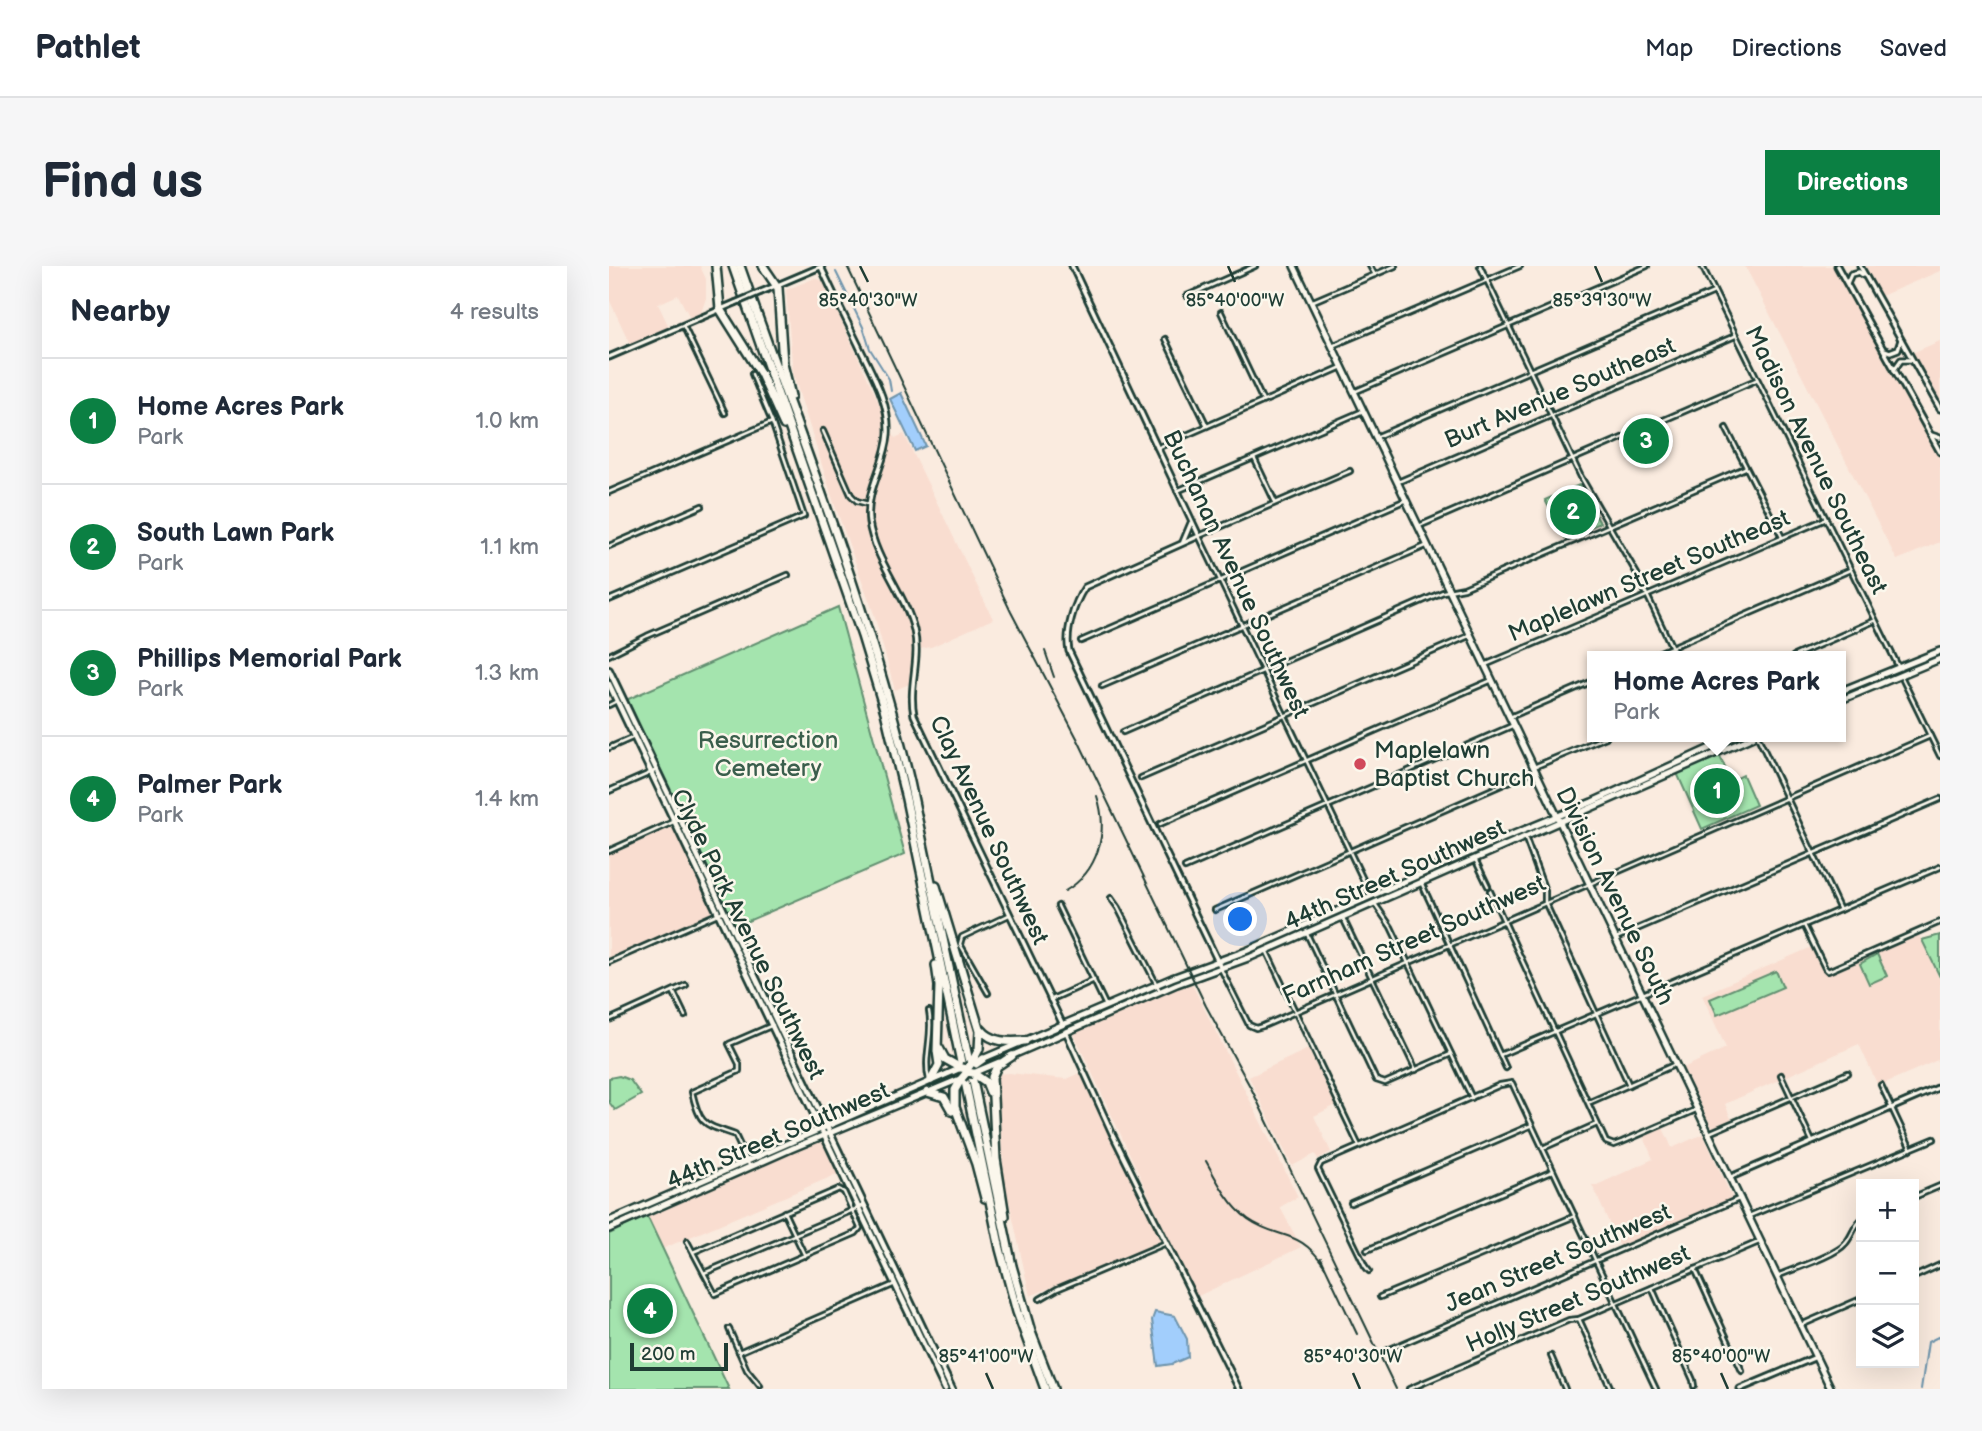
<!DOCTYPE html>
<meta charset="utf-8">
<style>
:root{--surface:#fff;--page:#f6f6f7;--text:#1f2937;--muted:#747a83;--line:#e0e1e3;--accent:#0b8043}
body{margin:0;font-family:"Balsamiq Sans",sans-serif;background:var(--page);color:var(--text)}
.controls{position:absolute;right:21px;bottom:21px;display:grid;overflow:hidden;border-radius:0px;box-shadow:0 7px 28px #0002}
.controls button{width:63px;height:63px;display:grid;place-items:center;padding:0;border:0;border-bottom:2px solid var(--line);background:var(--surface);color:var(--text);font:35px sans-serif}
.scale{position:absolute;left:21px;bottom:18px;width:98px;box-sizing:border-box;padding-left:7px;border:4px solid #1f3d34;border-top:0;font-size:19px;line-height:24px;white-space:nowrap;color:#1f3d34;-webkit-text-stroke:5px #fbf7ec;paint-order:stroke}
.you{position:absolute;left:632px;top:654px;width:24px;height:24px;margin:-18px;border:5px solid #fff;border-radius:50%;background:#1a73e8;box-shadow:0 0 0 10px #1a73e833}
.badge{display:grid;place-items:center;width:46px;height:46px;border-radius:50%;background:var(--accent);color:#fff;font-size:23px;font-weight:700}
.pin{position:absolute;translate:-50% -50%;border:4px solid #fff;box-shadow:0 2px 7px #0006}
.popup{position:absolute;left:978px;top:385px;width:259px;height:91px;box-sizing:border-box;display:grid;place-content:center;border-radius:0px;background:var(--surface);filter:drop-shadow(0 2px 5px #0005);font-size:23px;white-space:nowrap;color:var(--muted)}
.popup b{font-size:26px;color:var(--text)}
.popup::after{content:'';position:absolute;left:50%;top:100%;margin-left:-14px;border:14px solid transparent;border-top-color:var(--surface)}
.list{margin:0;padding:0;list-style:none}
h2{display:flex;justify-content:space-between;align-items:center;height:91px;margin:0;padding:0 28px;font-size:30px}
h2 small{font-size:23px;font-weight:400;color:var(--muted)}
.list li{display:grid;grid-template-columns:46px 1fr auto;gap:21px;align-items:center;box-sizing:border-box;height:126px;padding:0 28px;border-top:2px solid var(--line)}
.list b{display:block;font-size:26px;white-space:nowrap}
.list p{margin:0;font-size:23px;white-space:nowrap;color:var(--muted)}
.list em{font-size:23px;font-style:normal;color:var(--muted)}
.icon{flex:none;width:38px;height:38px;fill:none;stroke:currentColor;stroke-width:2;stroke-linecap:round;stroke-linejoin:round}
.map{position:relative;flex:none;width:1331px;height:1123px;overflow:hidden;border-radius:0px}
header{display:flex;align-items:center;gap:42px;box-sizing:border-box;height:98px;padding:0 35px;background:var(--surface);border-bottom:2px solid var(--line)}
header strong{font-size:33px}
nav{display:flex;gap:38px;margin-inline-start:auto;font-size:24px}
.intro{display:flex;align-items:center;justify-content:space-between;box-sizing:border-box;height:168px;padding:0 42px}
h1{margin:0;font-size:49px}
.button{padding:18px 32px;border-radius:0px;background:var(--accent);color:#fff;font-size:24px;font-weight:700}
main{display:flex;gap:42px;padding:0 42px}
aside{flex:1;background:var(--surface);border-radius:0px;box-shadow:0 7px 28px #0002}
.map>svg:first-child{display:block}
.built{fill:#f9ddd0}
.green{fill:#a4e4ae;stroke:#629071;stroke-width:2}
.water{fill:#a2cefc;stroke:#6e94ac;stroke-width:2}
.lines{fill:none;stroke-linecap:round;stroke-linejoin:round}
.stream{stroke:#6e94ac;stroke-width:2}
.minor-casing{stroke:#1f3d34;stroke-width:8}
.tertiary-casing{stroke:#1f3d34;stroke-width:9}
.secondary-casing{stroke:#1f3d34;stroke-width:10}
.primary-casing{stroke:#1f3d34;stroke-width:10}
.motorway-casing{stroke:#1f3d34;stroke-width:12}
.minor{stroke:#fbf7ec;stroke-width:2.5}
.tertiary{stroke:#fbf7ec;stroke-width:3.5}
.secondary{stroke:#fbf7ec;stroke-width:4.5}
.primary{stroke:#fbf7ec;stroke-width:5}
.motorway{stroke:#fbf7ec;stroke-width:7}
.rail{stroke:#1f3d34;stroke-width:2}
.tertiary-bridge-casing{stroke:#1f3d34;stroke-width:9;stroke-linecap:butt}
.motorway-bridge-casing{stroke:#1f3d34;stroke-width:12;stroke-linecap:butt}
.tertiary-bridge{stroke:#fbf7ec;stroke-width:3.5}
.motorway-bridge{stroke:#fbf7ec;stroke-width:7}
.ticks{fill:none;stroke:#1f3d34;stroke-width:2.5}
.poi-dot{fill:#d1495b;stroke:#fbf7ec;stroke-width:2.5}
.labels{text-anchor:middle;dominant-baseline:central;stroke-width:5;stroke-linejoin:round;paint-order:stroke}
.street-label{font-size:24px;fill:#1f3d34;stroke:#fbf7ec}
.park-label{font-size:24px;fill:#3a5e4c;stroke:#fbf7ec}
.poi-label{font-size:24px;fill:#1f3d34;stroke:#fbf7ec;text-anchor:start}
.ticks-label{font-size:18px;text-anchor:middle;fill:#1f3d34;stroke:#fbf7ec;stroke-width:5;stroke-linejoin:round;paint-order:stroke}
</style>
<header>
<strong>Pathlet</strong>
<nav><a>Map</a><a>Directions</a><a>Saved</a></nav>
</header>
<div class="intro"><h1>Find us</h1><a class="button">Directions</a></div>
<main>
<aside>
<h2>Nearby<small>4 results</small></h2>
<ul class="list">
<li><span class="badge">1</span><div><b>Home Acres Park</b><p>Park</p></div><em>1.0 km</em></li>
<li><span class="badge">2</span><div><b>South Lawn Park</b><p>Park</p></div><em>1.1 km</em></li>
<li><span class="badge">3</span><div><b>Phillips Memorial Park</b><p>Park</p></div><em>1.3 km</em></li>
<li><span class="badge">4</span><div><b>Palmer Park</b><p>Park</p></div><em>1.4 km</em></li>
</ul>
</aside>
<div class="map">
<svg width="1331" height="1123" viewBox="0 0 1331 1123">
<rect width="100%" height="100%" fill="#faebdf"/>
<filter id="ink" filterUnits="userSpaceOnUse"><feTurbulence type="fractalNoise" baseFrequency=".0143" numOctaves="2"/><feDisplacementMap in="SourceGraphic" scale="14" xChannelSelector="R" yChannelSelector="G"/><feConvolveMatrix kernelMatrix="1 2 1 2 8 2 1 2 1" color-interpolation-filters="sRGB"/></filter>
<g filter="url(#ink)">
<g class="built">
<polygon points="0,0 91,0 97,13 97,32 92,47 81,52 69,29 49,38 60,61 21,78 0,33"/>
<polygon points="1136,0 1224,0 1331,193 1331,276 1288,294"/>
<polygon points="1256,0 1331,0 1331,5 1272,30"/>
<polygon points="206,12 214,15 286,172 295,168 384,353 322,381 311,383 305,416 286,424 265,348 225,237 184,108 177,24"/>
<polygon points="1331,75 1331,138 1303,87"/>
<polygon points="61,560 65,561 106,645 0,693 0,587"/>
<polygon points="1309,667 1331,714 1331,793 1269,820 1250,778 1116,838 1123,855 1108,862 1102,860 1074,802 1117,782 1093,729 1203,681 1217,708"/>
<polygon points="582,716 689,931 671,941 692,981 587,1031 465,768"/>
<polygon points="699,783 727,839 705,850 722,886 709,893 706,888 683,900 640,811"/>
<polygon points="473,806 552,974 547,978 421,1030 395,912 388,808 400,807 457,813"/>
<polygon points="1054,862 1063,882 1094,868 1123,932 1011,981 983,919 988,919 1044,893 1034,869"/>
<polygon points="208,876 216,877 231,907 53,983 37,948"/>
</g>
<g class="green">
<polygon points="1041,165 1048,179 1032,186 1026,171"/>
<polygon points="970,219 991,257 956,272 936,234"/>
<polygon points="229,341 296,588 125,661 17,434"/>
<polygon points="1110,488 1122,515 1134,509 1147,539 1093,563 1068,507"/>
<polygon points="1331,669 1331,711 1313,674"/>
<polygon points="1268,688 1278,710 1260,718 1251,698"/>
<polygon points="1167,705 1174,721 1108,749 1101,733"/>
<polygon points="10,810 21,814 32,829 6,844 0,836 0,812"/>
<polygon points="37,950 40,954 120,1123 0,1123 0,968"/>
</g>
<g class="water">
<polygon points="292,127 317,180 306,185 281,133"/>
<polygon points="546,1046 566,1050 578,1073 579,1091 563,1098 549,1100 543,1054"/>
</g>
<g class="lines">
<g class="stream">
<polyline points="227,6 254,61 261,83 280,113 282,125"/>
<polyline points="1312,1123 1319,1076 1331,1070"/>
</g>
<g class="minor-casing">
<g id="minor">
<polyline points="761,0 766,9"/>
<polyline points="871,0 972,211 1028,308 1067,390"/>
<polyline points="1093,0 1290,402"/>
<polyline points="578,30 646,0"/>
<polyline points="702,36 786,0"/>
<polyline points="612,46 654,135"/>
<polyline points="74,59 116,147"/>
<polyline points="556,73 598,160"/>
<polyline points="723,80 911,0"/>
<polyline points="745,126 1038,0"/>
<polyline points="1117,162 1173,271"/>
<polyline points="214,165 242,229 248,235 259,238"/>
<polyline points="767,171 1105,26"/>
<polyline points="548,182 733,101"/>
<polyline points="645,192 666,236"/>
<polyline points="741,205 590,270 762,630"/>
<polyline points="789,216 1126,70"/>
<polyline points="568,225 754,145"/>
<polyline points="0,226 163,156"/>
<polyline points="810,260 1147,114"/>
<polyline points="0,280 93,240"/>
<polyline points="0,334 195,250 163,156 143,108"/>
<polyline points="472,375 797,234"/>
<polyline points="0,389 38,370 179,309"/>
<polyline points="1042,390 1241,304"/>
<polyline points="1185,390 1265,355"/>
<polyline points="876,399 1217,253"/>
<polyline points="1292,410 1331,490"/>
<polyline points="493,420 819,279"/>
<polyline points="0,439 8,435"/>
<polyline points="901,451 984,415"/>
<polyline points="514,466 834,326 855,322 1136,202"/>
<polyline points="1149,471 1231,644"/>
<polyline points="0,482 25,471"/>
<polyline points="925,501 997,471"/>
<polyline points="532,512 862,369"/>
<polyline points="0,525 48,504"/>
<polyline points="551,558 883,414"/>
<polyline points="916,571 936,625 936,636 1020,819"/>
<polyline points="0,585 71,553"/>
<polyline points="866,593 879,620"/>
<polyline points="576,602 905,459"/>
<polyline points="812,616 897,802"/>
<polyline points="881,625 997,876 1005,879 1013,876 1089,843"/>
<polyline points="502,632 509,642 551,725"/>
<polyline points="766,638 782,661 863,832"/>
<polyline points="449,640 497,740"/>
<polyline points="606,644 927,504"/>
<polyline points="733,650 807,804"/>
<polyline points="1195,659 1216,702 1219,705 1331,656"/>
<polyline points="697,666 767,814 776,817 842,788"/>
<polyline points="1007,672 1331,533"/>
<polyline points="657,684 750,880"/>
<polyline points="0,696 115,645"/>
<polyline points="612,703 640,759 647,762 654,760 1321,470"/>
<polyline points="64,725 76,750"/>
<polyline points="379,727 351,678 353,671 400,649"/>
<polyline points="441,734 485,714"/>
<path d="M 320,745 C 325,768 314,792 320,814"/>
<polyline points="0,754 77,719"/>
<polyline points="891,789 1331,601"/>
<polyline points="1172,809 1203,875"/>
<polyline points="1272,819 1302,883"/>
<polyline points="981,836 1067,798"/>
<polyline points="1100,867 1239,807"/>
<polyline points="934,882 988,858"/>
<path d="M 141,901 L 126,869 C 96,858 91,861 83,826 L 130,805 L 130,798 L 120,778 L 164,759"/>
<polyline points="1305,931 1331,920"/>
<polyline points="742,937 923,859"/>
<polyline points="175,946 196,990"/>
<polyline points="1140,950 1325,873"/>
<polyline points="78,975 106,1028 247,967 251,962 235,926 230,923 84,986"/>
<polyline points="758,984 944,905"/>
<polyline points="1086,1003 1133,1105"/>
<polyline points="760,1005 756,1000 709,903 712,897 891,819 903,817 1047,1123"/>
<polyline points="95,1007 256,939"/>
<path d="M 1168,1010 C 1184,1003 1226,990 1236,978 C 1243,971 1244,961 1252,954"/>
<polyline points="1305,1011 1331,999"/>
<polyline points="1043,1022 1084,1114 1085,1120"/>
<polyline points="771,1031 966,950"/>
<polyline points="431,1033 448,1023 557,977"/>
<polyline points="970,1053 1002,1123"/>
<polyline points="1192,1059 1252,1033"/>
<polyline points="120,1063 138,1104 151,1120"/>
<polyline points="779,1084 1132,932"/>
<polyline points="130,1086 286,1018"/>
<polyline points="942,1090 956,1123"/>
<polyline points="800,1123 960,1054 970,1053 1152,975"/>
</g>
</g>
<g class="tertiary-casing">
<g id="tertiary">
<path d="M 463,0 L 590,270 L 476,321 C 465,337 456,366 460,385 L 612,702"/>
<polyline points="1228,0 1331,186"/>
<polyline points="1251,0 1331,143"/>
<path d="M 212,1 C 224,27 236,52 249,78 C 262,106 281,136 279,168 C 277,199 256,223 260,256 C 266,295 296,327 305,364 C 312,393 299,420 305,449 L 454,759"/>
<polyline points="1238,17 1242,8 1250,6 1254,9"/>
<polyline points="152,26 211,1"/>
<polyline points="1276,84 1281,86 1289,83 1292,74"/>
<polyline points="0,91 126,37"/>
<polyline points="1285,104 1292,94 1302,94"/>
<polyline points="1322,169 1331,172"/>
<polyline points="574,276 582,257"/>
<polyline points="457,766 503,867 630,1123"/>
<polyline points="1122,911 1331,821"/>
<polyline points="1131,1123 1207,1091"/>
</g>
</g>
<g class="secondary-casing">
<g id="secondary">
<polyline points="0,404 343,1123"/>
<polyline points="0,418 336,1123"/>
</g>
</g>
<g class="primary-casing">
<g id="primary">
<polyline points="685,0 1222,1123"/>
<polyline points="1232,425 1331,385"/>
<polyline points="1232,434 1331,393"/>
<polyline points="402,790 568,718 642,691 1144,471"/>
<polyline points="371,794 563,712 637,685 871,582 983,536 1125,471"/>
<polyline points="364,807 390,796"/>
<polyline points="0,955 352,802"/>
<polyline points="0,963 182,883 353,812"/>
</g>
</g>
<g class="motorway-casing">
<g id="motorway">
<polyline points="107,0 111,43 152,108 175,159"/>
<polyline points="124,0 253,370 276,446 297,533 391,983 408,1046 436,1123"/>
<path d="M 131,0 C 191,171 259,340 301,516 L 403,1000 L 422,1066 L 444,1123"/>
<polyline points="154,0 169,22 174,98 182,130"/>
<polyline points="327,620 371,765 370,783 362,798"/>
<path d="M 372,763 C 383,777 399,776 416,775"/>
<polyline points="330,782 336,793 352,802"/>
<polyline points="367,798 374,793"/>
<polyline points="364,807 377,816 381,826"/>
<polyline points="353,812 346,824 346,841 367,898 376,932"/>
<polyline points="322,814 330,799 328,785 330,720 327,699"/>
<polyline points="318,826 335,831 343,845"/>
<polyline points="396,950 387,893 383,811 388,800 403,790"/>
</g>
</g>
<use href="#minor" class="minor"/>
<use href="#tertiary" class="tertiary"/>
<use href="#secondary" class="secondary"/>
<use href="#primary" class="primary"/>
<use href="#motorway" class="motorway"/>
<g class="rail">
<polyline points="238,0 402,346 469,474 597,740 643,824 787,1123"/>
<polyline points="436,385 445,411"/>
<path d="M 456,625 C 489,606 500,567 488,530"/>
<path d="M 597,895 C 608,915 620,939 639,953 C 670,975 690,961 716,1001"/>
<polyline points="712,992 748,1068"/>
</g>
<g class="tertiary-bridge-casing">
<polyline id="tertiary-bridge" points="126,37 152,26"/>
</g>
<g class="motorway-bridge-casing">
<g id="motorway-bridge">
<polyline points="352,802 358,803 362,798"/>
<polyline points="353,812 358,806 364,807"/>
</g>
</g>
<use href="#tertiary-bridge" class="tertiary-bridge"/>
<use href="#motorway-bridge" class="motorway-bridge"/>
</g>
</g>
<path class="ticks" d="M 251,0 L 259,16M 619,0 L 626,16M 986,0 L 993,16M 377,1107 L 384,1123M 744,1107 L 751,1123M 1112,1107 L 1119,1123"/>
<circle class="poi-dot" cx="751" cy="498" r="7"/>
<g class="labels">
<g class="street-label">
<text transform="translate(951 127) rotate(-23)">Burt Avenue Southeast</text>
<text transform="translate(1207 194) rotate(64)">Madison Avenue Southeast</text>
<text transform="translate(627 308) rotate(65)">Buchanan Avenue Southwest</text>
<text transform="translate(1040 310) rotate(-23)">Maplelawn Street Southeast</text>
<text transform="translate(380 564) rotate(65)">Clay Avenue Southwest</text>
<text transform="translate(786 609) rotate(-24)">44th Street Southwest</text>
<text transform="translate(1006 630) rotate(64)">Division Avenue South</text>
<text transform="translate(139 668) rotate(64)">Clyde Park Avenue Southwest</text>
<text transform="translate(805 674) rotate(-24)">Farnham Street Southwest</text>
<text transform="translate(169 870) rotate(-23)">44th Street Southwest</text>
<text transform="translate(949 992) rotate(-23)">Jean Street Southwest</text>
<text transform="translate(969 1033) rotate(-23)">Holly Street Southwest</text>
</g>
<g class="park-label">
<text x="159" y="474">Resurrection<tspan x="159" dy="28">Cemetery</tspan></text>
</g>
<g class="poi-label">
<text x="765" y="484">Maplelawn<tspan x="765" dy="28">Baptist Church</tspan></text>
</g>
</g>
<g class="ticks-label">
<text x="259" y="40">85°40'30"W</text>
<text x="626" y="40">85°40'00"W</text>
<text x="993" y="40">85°39'30"W</text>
<text x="377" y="1096">85°41'00"W</text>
<text x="744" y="1096">85°40'30"W</text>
<text x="1112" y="1096">85°40'00"W</text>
</g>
</svg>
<div class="controls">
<button>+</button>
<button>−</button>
<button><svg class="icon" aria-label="layers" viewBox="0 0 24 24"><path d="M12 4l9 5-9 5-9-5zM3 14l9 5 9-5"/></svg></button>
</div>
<div class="scale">200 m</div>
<div class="you"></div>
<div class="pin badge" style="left:1108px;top:525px">1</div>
<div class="popup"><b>Home Acres Park</b>Park</div>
<div class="pin badge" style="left:964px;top:246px">2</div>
<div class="pin badge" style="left:1037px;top:175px">3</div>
<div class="pin badge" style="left:41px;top:1045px">4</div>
</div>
</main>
